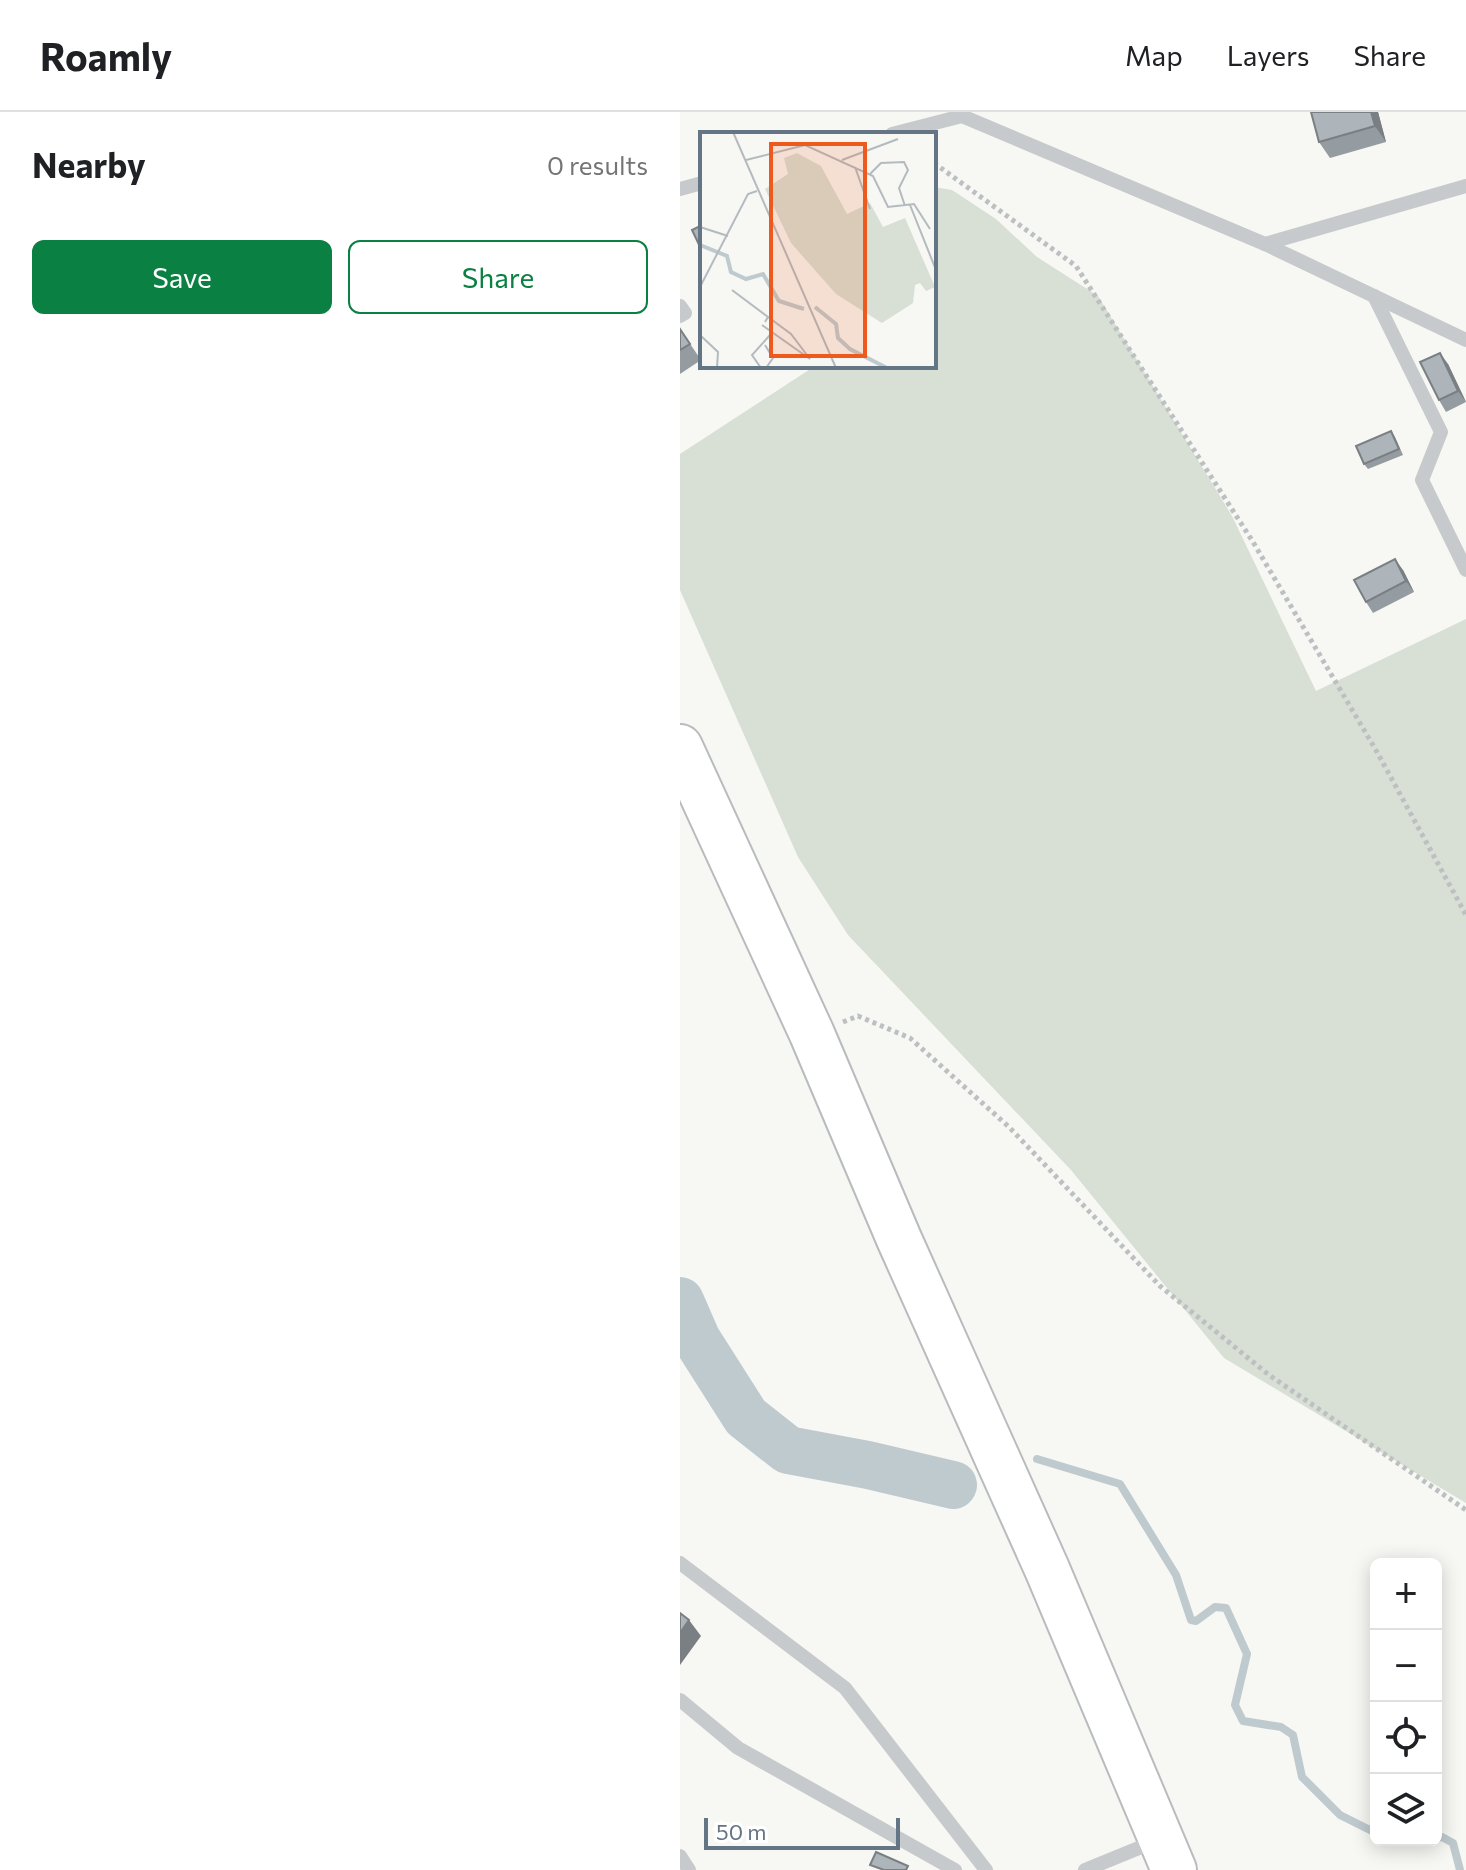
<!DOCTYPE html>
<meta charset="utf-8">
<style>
:root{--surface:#fff;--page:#f6f6f6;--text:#202124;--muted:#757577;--line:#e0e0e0;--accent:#0b8043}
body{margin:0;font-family:Commissioner,sans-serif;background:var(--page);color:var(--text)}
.controls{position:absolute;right:24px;bottom:24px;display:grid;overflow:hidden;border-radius:12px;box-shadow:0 4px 20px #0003}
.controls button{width:72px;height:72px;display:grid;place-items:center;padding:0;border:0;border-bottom:2px solid var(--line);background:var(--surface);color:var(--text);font:40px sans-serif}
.scale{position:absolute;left:24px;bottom:20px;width:196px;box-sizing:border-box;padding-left:8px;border:4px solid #647586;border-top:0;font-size:22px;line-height:28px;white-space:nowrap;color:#647586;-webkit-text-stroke:6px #fff;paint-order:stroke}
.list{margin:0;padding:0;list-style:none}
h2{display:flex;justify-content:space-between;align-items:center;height:104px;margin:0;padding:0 32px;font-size:34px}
h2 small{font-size:26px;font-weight:400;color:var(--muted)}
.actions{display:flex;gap:16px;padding:24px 32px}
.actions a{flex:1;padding:18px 0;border:2px solid var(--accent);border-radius:12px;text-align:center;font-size:28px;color:var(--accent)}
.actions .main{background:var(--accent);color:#fff}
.icon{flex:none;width:44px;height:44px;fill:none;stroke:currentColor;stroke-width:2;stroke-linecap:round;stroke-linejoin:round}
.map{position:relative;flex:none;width:786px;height:1758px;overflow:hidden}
header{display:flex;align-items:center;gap:48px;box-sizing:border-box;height:112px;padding:0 40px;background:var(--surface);border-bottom:2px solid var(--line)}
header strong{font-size:38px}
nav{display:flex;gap:44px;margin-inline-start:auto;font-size:28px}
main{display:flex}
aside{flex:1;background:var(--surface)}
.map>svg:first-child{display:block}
.green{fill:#d8dfd4}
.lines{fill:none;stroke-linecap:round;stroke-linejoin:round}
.stream{stroke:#bfcacf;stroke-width:8}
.river{stroke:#bfcacf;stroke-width:48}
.trunk-casing{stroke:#b8bcbf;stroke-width:48}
.path{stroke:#bdc0c2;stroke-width:5;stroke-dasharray:4 4;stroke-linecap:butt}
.service{stroke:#c6cacd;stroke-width:14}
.trunk{stroke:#fff;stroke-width:44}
.wall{fill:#959ca1}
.shaded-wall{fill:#797f83}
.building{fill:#adb5bb;stroke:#797f83;stroke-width:2}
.inset-river{fill:none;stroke:#bfcacf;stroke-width:4}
.inset-road{fill:none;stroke:#b3bbc0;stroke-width:2}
.view{fill:#ee591d;fill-opacity:0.15;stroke:#ee591d;stroke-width:4}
.inset-edge{fill:none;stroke:#647586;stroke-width:4}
</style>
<header>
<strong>Roamly</strong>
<nav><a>Map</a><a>Layers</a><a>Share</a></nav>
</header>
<main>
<aside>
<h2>Nearby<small>0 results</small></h2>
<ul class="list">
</ul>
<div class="actions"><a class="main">Save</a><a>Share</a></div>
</aside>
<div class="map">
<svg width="786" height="1758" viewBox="0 0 786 1758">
<rect width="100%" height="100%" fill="#f7f7f3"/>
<polygon class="green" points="254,75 272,78 316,107 357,145 418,184 552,404 636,579 786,507 786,1391 544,1246 391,1058 168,823 118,745 0,478 0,342 135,254 254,254"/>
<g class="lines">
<g class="stream">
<polyline points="357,1347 440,1372 496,1463 511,1508 516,1509 535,1495 546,1496 567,1542 555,1593 563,1609 601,1615 613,1623 622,1665 660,1703 696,1721"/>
<polyline points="756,1726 762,1725 773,1731 780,1758"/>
<polyline points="709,1728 729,1728"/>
</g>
<polyline class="river" points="0,1189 17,1228 66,1305 108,1338 188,1353 273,1373"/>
<g class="trunk-casing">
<polyline id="trunk" points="0,635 132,922 219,1127 367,1457 494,1758"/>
</g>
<g class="path">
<polyline points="254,51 396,154 573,430 697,640 786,803"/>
<polyline points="163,910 178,904 230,926 329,1015 480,1174 589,1263 786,1398"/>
</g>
<g class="service">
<polyline points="212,22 282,4 585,132 786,228"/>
<polyline points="0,77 22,71"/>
<polyline points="585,132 786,74"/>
<polyline points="694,184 761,320 742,368 786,458"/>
<polyline points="0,194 5,201 0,204"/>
<polyline points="0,1451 165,1576 306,1758"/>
<polyline points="0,1588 58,1636 275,1758"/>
<polyline points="0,1744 9,1758"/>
<polyline points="405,1758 476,1729"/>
</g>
<use href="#trunk" class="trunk"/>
</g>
<g class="wall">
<polygon points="631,0 698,0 706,30 650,46 639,30"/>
<polygon points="0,217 21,248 0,262"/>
<polygon points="768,252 786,290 766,300 759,288"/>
<polygon points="711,319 715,325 723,343 688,357 684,352"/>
<polygon points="723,458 734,480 693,501 686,490"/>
</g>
<g class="shaded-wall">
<polygon points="691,0 698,0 706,30 695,14"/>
<polygon points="760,241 768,252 786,290 778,279"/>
<polygon points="715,447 723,458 734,480 726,469"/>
<polygon points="9,1508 21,1524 0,1553 0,1521"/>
</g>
<g class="building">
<polygon points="631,0 691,0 695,14 639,30"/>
<polygon points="22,113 22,139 12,118"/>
<polygon points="0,217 10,232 0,238"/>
<polygon points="760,241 778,279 759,288 740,250"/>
<polygon points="711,319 719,337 684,352 676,334"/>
<polygon points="715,447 726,469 686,490 674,468"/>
<polygon points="0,1501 9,1508 0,1521"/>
<polygon points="196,1740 228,1754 226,1758 204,1758 190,1753"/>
</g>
<g transform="translate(20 20)">
<rect width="236" height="236" fill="#f7f7f3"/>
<path d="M 97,21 L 121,34 L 147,82 L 170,71 L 183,95 L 205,86 L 235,155 L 226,159 L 220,151 L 215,153 L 213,171 L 182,191 L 136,162 L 91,111 L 65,57 L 88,42 L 84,26 Z" fill="#d8dfd4"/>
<path class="inset-river" d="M 0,113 L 27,124 L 31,140 L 46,147 L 63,142 L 79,169 L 104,177M 115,175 L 136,192 L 138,206 L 150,217 L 187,236"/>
<path class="inset-road" d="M 33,0 L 136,236M 46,28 L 105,13 L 173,44 L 188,75 L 214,72 L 230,97M 142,28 L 198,7M 155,35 L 170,77M 170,42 L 181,31 L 204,30 L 208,38 L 199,56 L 205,74M 210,73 L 236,138M 0,95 L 28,104M 0,155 L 48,62 L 57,59M 32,158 L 68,185M 62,193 L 110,227 L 91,202 L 68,185 L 65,190M 0,203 L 18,220 L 17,236M 65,213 L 73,226 L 66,236M 61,236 L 52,223 L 70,203"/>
<path class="view" d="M 71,12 L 165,12 L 165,224 L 71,224 Z"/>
<rect width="236" height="236" class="inset-edge"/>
</g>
</svg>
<div class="controls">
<button>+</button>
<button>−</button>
<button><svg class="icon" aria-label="locate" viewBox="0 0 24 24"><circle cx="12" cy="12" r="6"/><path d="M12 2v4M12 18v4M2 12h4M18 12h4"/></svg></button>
<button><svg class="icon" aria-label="layers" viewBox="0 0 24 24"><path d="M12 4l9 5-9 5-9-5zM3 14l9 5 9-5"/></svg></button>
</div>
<div class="scale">50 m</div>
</div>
</main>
